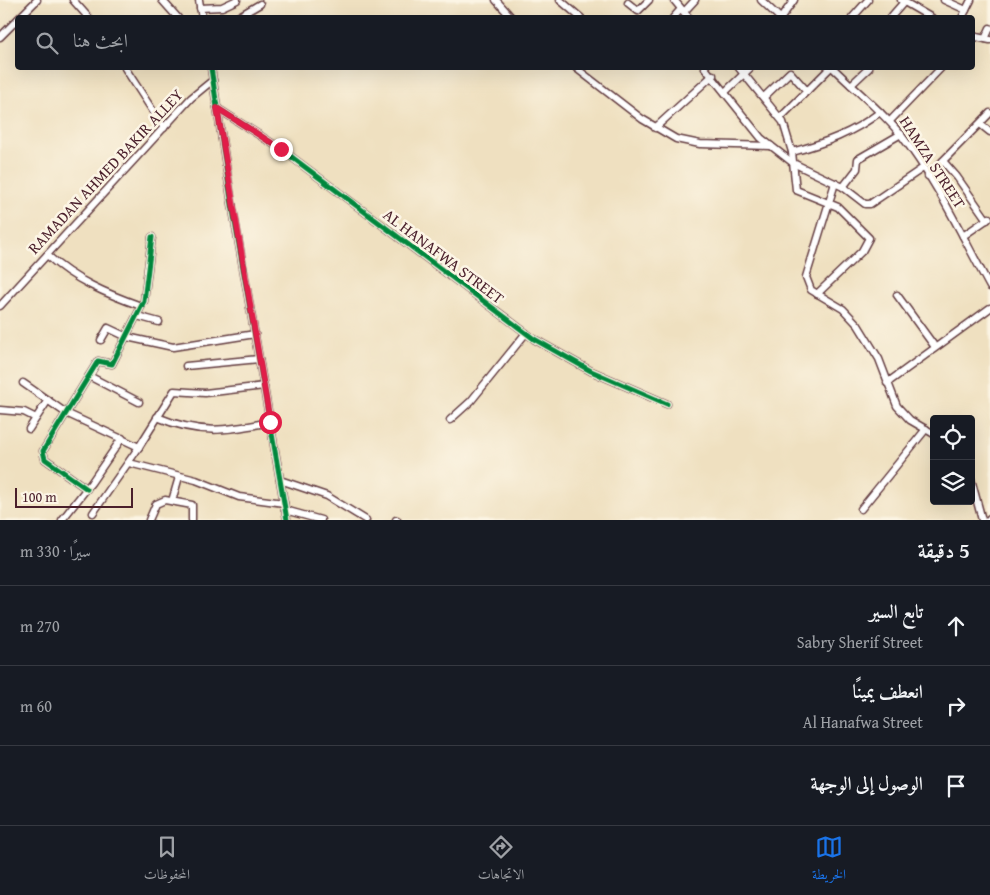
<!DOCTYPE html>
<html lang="ar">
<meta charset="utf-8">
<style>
:root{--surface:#171b24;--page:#20242c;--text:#f1f3f6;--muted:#9ea1a6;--line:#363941;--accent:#1a73e8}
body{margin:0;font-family:"Gentium Book Plus",Amiri,serif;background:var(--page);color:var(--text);direction:rtl}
.controls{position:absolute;right:15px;bottom:15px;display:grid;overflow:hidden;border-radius:5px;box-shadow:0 5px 20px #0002}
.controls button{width:45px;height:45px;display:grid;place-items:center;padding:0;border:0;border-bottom:1px solid var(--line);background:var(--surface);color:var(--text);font:25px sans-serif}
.scale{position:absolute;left:15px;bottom:12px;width:118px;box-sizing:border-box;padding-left:5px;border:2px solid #4a1f2b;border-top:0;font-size:14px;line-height:18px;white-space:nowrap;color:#4a1f2b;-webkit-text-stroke:4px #fcf5e5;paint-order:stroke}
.stop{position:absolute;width:15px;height:15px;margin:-11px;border:4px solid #e11d48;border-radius:50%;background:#fff}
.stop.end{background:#e11d48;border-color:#fff;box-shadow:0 1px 5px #0008}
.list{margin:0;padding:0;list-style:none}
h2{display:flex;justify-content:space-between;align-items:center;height:65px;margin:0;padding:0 20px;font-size:21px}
h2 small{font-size:16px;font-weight:400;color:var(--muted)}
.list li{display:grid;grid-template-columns:32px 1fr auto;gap:15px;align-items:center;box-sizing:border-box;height:80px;padding:0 20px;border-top:1px solid var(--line)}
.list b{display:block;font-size:19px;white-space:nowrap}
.list p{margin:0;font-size:16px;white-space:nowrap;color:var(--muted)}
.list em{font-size:16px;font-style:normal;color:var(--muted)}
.icon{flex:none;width:28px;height:28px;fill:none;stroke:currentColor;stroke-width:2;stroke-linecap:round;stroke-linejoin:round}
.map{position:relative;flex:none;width:990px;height:520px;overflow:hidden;direction:ltr}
.search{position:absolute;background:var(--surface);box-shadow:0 5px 20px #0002;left:15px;right:15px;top:15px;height:55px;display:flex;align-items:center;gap:12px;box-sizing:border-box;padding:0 18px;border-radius:5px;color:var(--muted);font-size:19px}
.sheet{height:305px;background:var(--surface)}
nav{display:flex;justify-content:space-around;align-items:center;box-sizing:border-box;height:70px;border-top:1px solid var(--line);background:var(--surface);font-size:14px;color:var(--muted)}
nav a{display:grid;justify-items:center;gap:2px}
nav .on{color:var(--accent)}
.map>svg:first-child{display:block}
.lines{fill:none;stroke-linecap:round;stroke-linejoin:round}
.street-casing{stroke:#633c41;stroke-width:9}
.street{stroke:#fff;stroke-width:6}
.cycleway-casing{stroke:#fcf5e5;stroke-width:8}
.cycleway{stroke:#00873e;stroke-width:5}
.route{stroke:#e11d48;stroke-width:6}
.labels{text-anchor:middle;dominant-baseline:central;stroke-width:5;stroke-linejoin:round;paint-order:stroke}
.street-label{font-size:16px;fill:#4a1f2b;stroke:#fcf5e5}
</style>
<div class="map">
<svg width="990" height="520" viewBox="0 0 990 520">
<rect width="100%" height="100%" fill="#fcf5e5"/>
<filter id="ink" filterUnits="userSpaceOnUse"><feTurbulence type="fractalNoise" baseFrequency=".02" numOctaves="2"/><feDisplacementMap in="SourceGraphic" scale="10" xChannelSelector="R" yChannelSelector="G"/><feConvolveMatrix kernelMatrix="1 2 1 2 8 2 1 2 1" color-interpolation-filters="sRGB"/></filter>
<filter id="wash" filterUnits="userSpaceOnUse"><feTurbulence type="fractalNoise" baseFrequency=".0096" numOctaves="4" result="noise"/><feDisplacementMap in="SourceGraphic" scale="20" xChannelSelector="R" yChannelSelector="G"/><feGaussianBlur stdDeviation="1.12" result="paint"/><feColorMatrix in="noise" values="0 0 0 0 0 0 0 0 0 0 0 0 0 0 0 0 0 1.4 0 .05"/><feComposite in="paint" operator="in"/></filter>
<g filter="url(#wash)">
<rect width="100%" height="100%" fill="#efe0c0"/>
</g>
<g filter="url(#ink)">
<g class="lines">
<g class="street-casing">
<g id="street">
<polyline points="73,0 89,18"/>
<polyline points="162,0 178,18"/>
<polyline points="199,0 202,18"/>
<polyline points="496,0 512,18"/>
<polyline points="560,0 581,18"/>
<polyline points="674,0 689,18"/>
<polyline points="761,0 780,18"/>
<polyline points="901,0 932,18"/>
<polyline points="944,0 966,10"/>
<polyline points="628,3 638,11 649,0"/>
<polyline points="200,8 222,7 237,0"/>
<polyline points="684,12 695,0"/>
<polyline points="19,18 37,0"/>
<polyline points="236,18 260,4"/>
<polyline points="673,18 681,9"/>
<polyline points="781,18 794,0"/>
<polyline points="852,18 868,0"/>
<polyline points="890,18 904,2"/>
<polyline points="962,18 971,0"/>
<polyline points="972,36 990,40"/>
<polyline points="0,37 18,19"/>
<polyline points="985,39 990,28"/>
<polyline points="125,68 164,128"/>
<polyline points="211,68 231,198 287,520"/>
<polyline points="576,68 642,119 676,139 700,144 771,146"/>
<polyline points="705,68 761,138 793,163 843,187 865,204 870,204 923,168"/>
<polyline points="739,68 783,122 792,152 796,190 838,207 869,238 862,251 817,294"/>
<path d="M 833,68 C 855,90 881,110 901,135 C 937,181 962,236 990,287"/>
<polyline points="851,85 869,68"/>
<polyline points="725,92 750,68"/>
<polyline points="764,97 790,72 807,91"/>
<polyline points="217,108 281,149 534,339 591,371 667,404"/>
<polyline points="781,117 830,68"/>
<polyline points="890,121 941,68"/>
<polyline points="980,124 990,132"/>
<polyline points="655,128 713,75"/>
<path d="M 792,152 C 825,143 853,133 880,112"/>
<polyline points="943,161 957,177 987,220"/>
<polyline points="928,176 990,113"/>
<polyline points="835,183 806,277 811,290 843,309 858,325 879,359 897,406 910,420 934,434"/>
<polyline points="843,187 857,169 858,159 901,134"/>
<polyline points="963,236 989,218"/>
<path d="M 47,255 C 74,280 107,294 141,306"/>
<polyline points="897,295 935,347"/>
<polyline points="0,306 191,98 213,80"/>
<polyline points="137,316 159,322"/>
<polyline points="101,340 108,328 127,337 173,347 255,334"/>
<polyline points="186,366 259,359"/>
<polyline points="89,376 139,402"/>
<polyline points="23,383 66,413 139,447"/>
<polyline points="887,383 990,308"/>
<polyline points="0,410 24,412 36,418"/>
<path d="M 157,417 C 200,435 226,431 270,422"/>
<polyline points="450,420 471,401 526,333"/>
<polyline points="29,429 48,400"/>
<polyline points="129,463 196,480 239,497 284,503"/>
<polyline points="971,479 982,520"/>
<polyline points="280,480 327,496 366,520"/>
<polyline points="87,489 45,459 43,451 98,361 112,364 144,301 152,237"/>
<polyline points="172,501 179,477"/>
<polyline points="861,509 926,429"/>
<polyline points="285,510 321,520"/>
<polyline points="93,513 139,447 174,391 205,393 264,386"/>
<polyline points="62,520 91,483 122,438"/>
<polyline points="149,520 156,504 165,500 192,505 192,520"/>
<polyline points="396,520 397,520"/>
<polyline points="988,520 990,518"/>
</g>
</g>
<use href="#street" class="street"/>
<g class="cycleway-casing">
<g id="cycleway">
<polyline points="211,68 231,198 287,520"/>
<polyline points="217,108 281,149 534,339 591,371 667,404"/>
<polyline points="87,489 45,459 43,451 98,361 112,364 144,301 152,237"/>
</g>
</g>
<use href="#cycleway" class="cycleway"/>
</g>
</g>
<g class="lines" filter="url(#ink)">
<polyline class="route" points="270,422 217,108 281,149"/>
</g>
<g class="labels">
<g class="street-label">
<text transform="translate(933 162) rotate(57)">HAMZA STREET</text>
<text transform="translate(105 171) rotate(-47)">RAMADAN AHMED BAKIR ALLEY</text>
<text transform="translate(444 256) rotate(37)">AL HANAFWA STREET</text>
</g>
</g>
</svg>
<div class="controls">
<button><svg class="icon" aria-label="locate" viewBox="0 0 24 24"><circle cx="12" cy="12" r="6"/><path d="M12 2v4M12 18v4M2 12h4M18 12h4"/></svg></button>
<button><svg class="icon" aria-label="layers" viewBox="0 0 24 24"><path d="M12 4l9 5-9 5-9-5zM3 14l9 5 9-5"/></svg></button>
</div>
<div class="scale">100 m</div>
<div class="stop" style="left:270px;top:422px"></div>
<div class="stop end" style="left:281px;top:149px"></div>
<div class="search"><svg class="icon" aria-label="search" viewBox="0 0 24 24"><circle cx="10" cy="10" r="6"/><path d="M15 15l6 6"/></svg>ابحث هنا</div>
</div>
<section class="sheet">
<h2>5 دقيقة<small>سيرًا · 330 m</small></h2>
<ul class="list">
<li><svg class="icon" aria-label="ahead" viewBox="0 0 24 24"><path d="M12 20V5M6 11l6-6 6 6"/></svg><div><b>تابع السير</b><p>Sabry Sherif Street</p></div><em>270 m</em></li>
<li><svg class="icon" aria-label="right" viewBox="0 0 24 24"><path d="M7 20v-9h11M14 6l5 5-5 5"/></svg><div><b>انعطف يمينًا</b><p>Al Hanafwa Street</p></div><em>60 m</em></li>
<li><svg class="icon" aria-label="arrive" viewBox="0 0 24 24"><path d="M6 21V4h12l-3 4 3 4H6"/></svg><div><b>الوصول إلى الوجهة</b></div></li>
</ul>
</section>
<nav>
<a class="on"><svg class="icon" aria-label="map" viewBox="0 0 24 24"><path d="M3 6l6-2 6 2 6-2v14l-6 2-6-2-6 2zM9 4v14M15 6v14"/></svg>الخريطة</a>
<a><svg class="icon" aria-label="directions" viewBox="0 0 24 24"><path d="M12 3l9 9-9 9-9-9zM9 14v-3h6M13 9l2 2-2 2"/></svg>الاتجاهات</a>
<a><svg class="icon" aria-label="saved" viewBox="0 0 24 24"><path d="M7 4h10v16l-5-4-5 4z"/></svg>المحفوظات</a>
</nav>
